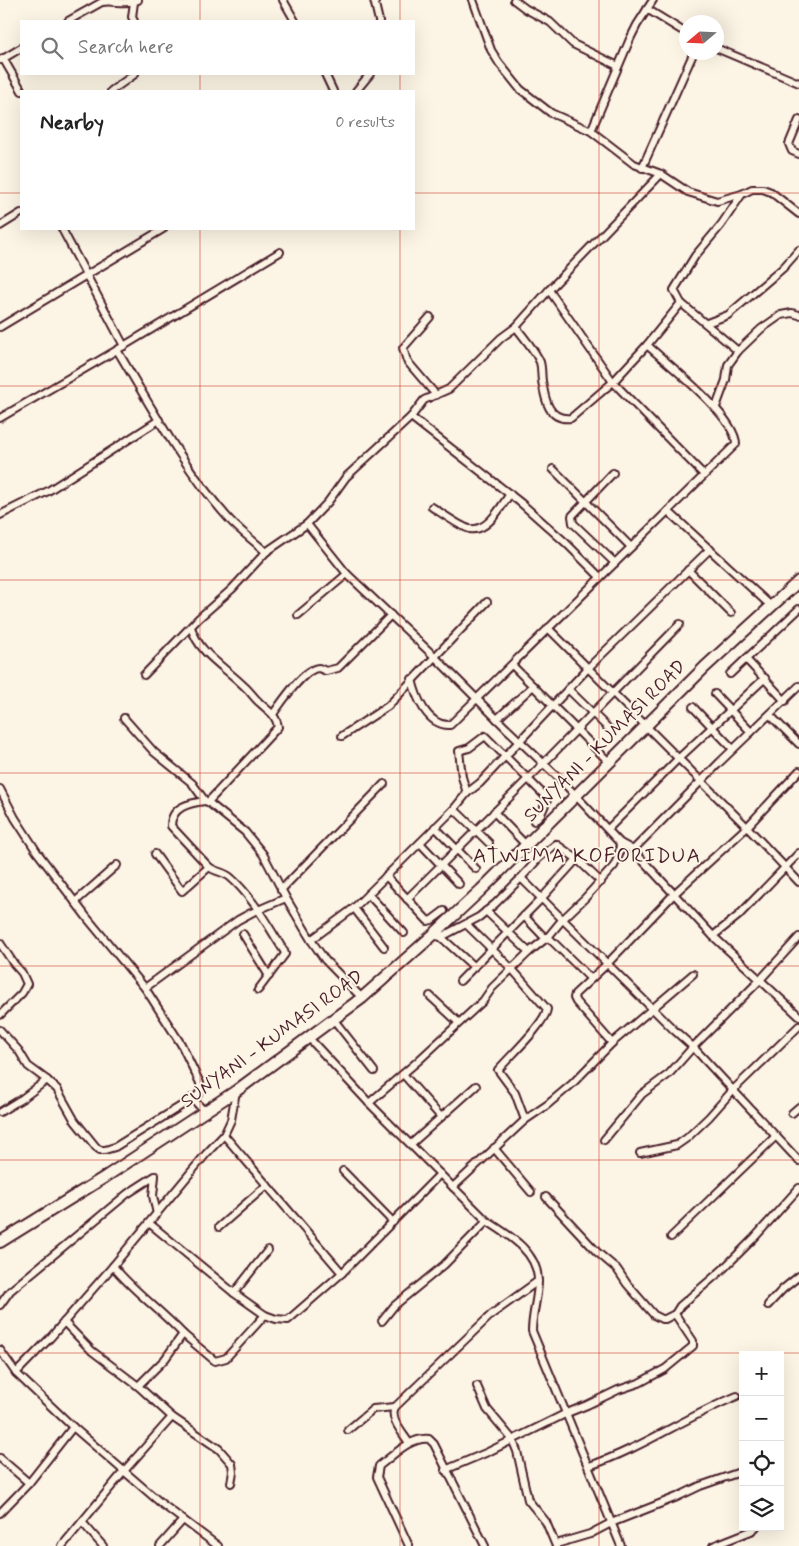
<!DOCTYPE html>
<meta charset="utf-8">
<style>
:root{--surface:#fff;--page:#f6f6f6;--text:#222;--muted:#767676;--line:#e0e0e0}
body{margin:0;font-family:Mynerve,sans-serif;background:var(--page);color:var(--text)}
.controls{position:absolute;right:15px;bottom:15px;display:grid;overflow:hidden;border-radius:0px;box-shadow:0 5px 20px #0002}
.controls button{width:45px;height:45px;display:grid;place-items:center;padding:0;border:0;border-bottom:1px solid var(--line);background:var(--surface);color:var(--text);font:25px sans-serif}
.compass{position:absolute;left:679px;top:15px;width:45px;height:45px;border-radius:50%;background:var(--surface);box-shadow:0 5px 20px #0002;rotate:251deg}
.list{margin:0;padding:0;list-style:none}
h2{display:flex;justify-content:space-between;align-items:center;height:65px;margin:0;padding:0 20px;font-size:21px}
h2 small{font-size:16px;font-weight:400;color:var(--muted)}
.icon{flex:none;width:28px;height:28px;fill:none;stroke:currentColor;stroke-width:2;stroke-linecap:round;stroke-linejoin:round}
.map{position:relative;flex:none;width:799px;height:1546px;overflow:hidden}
.search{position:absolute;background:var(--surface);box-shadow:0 5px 20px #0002;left:20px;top:20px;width:395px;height:55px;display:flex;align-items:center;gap:12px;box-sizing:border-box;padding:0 18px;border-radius:0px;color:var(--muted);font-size:19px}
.panel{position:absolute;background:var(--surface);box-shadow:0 5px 20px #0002;left:20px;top:90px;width:395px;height:140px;border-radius:0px}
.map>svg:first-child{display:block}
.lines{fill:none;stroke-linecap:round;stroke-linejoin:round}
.street-casing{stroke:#4a1f2b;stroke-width:10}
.primary-casing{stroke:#4a1f2b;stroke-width:14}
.street{stroke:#fcf5e5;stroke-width:6}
.primary{stroke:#fcf5e5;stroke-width:10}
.grid{fill:none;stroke:#c8321e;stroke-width:1;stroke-opacity:0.55}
.labels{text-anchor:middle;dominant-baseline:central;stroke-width:4;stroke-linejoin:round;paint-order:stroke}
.street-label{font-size:19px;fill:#4a1f2b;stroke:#fcf5e5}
.quarter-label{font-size:21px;letter-spacing:1px;fill:#4a1f2b;stroke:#fcf5e5}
</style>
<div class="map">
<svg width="799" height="1546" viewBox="0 0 799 1546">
<rect width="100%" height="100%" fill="#fcf5e5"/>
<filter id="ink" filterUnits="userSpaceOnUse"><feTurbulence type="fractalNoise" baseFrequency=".02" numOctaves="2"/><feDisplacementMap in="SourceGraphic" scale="10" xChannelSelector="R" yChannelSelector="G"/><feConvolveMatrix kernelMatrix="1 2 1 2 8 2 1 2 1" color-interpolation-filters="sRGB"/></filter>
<g filter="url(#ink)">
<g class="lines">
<g class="street-casing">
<g id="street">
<polyline points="283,0 295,21"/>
<polyline points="374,0 379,21"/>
<polyline points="473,0 491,50 499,63 520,89 551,113 591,131 634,164 661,174 688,192 717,201 742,194 752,189 763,189 771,192 799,214"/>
<polyline points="514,0 526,9 550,22 573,44 618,66"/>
<polyline points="647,9 686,33"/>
<path d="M 68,21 L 102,2 C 113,0 128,5 138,0"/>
<polyline points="134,21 132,17 134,2"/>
<polyline points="716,48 799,83"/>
<polyline points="3,58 22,91"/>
<polyline points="1,60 21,48"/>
<polyline points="325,74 333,91"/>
<polyline points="111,91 135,74"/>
<polyline points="356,91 370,74"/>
<polyline points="799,120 789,144 792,151 799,154"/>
<polyline points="591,131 630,39 637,25 653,0"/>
<polyline points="642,168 694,52"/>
<polyline points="0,226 21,213"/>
<polyline points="62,229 124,346"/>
<polyline points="549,290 613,382 704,475"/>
<polyline points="430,317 403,348 407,361 436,395"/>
<polyline points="707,323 728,315 783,268 799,250"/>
<polyline points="0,327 163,229"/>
<path d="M 516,327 C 524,338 535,350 540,362 C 542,369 541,375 542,381 C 545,399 548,421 571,418 L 613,382 L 647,345 L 681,303"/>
<path d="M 117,350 C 152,408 184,469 229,519 C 240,531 254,541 266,552 L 307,524 L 328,502 L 346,477 L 411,417 L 424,400 L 449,389 L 501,338 L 516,327 L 549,290 L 661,174"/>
<polyline points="738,351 681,303 674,290 695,256 721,225 742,194"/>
<polyline points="716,407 726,380 728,365 738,351 761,329 781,315 792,313 799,315"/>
<polyline points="411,417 521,503 566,543 600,577"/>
<polyline points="0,418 117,350 280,252"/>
<polyline points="553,469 631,547"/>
<polyline points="613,473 572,516 573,523 615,563"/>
<path d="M 432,507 C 440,512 462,528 470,529 C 488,532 501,506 510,494"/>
<polyline points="668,511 771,606"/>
<polyline points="0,515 48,491 159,420"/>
<polyline points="307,524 347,574 434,656 506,728 563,782 620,843 633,850 713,936 799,1016"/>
<polyline points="688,570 731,613"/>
<polyline points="298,615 347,574"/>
<path d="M 191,627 C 199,654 225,667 244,686 C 250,691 254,698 260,703 C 268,711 276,714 278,727 L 208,802"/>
<polyline points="548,628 747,827 799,882"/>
<polyline points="746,659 785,701"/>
<polyline points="512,665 609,762"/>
<polyline points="730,674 799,609"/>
<polyline points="144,675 199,618 232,589 266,552"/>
<path d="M 412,679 C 416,697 427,726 450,725 L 736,444 C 736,417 668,364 647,345"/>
<polyline points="568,689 610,730"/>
<polyline points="715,694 751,732"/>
<polyline points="693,707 733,749"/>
<path d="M 273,714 C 282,702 304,668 319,668 L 326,671 L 338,668 L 391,615"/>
<polyline points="770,715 799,744"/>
<polyline points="124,718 154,752 192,783 205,801 208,802 245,832 263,854 286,898 311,940"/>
<polyline points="497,719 533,686"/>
<polyline points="342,736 388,706 487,602"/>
<polyline points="0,789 15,818 37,852 88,919 145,988 181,1044 200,1083 200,1092 197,1096 115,1147 105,1150 100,1150 96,1147 75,1121 57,1089 47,1080 23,1098 0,1112"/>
<polyline points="467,793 462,777 459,751 469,748 485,736 545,796 547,800 541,814 534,821"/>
<path d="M 205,801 C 189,803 171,807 171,826 L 209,867 C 216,872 224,872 230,877 C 253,897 268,926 284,951 L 285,954 L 258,990"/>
<polyline points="454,809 489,843"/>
<polyline points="494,812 526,845"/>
<polyline points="435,827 476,869"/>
<polyline points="608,829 678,759 765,678"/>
<polyline points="420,843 459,884"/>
<polyline points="633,850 720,762 799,686"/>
<polyline points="155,854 182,891 209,867"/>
<polyline points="386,876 428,921 432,920 444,911"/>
<polyline points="521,878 539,858 556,844 577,859 601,882"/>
<polyline points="281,890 384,784"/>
<polyline points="368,894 404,933"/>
<polyline points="407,899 543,764 680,624"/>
<polyline points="75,902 117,865"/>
<polyline points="354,908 384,947"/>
<polyline points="486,911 529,952"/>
<polyline points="524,916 546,939"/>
<path d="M 467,925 L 512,969 L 547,1009 C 545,1024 509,1057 498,1070 L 515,1093 L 525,1120"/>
<polyline points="243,934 269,976"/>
<polyline points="433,935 441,937 479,917 495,904 521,878 674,1030 693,1047 799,1161"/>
<polyline points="713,936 738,916 799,853"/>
<polyline points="441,937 474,967"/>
<polyline points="548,937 591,979"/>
<polyline points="0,943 14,964 22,973 27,984 22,993 0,1015"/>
<polyline points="460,981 541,899 577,859"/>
<polyline points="145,988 238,920 251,913 286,898"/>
<polyline points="430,996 458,1022"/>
<polyline points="362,998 325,960 311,940 354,908 454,809 467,793 480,783 589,667 710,549"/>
<polyline points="334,1020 374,1071"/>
<polyline points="0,1030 19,1051 28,1066 47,1080"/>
<path d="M 309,1038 L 369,1103 L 487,1221 C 509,1235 538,1252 538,1281 C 538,1298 532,1314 532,1331 L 621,1546"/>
<polyline points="612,1043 576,1002 574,998 575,994 607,964 674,894 747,827 799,771"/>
<polyline points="403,1074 441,1117"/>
<polyline points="192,1098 204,1111"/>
<polyline points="369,1103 418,1061 483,1001 492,988 529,952 548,937 562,920 585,898 614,866 619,855 620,843"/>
<polyline points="792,1113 799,1107"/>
<polyline points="224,1135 342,1273"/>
<polyline points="604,1140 642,1094 669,1074 693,1047 760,980 799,937"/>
<polyline points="411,1144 476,1086"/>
<polyline points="494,1148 531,1192"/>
<polyline points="640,1153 677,1145 687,1138 709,1117 733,1090 799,1026"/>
<polyline points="343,1171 393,1222"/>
<polyline points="453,1187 525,1120 547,1105 572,1084 612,1043 693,974"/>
<polyline points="546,1197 597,1252 617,1269 627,1284 654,1315 662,1319 665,1319 675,1314"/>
<polyline points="149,1223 234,1293 265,1315 276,1319 288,1320 342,1273 440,1174"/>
<polyline points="219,1227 267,1185"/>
<polyline points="671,1237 776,1136"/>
<path d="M 113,1266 C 134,1292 161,1310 183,1334 L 165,1359 L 138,1386"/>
<polyline points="234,1293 268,1250"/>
<polyline points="0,1305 10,1291 127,1194 155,1176 153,1196 157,1214"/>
<polyline points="768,1305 783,1289 799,1276"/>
<polyline points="382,1321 394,1306 444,1265 487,1221"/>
<polyline points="64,1322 92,1351 138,1386 172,1417 219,1449 232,1464 233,1472 231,1483"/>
<polyline points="183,1334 215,1361 226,1358 265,1315"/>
<polyline points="0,1350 16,1373"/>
<polyline points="477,1386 487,1409 512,1439 517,1451 528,1500 546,1522 556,1546"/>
<polyline points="73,1427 16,1373 51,1337 113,1266 206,1154 224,1135 231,1120 236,1091"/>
<polyline points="348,1430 373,1409 395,1407"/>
<path d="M 409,1443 C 403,1433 389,1419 395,1407 L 492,1314 L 538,1281"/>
<polyline points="0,1458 29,1483"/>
<path d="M 589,1466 C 640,1449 686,1417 737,1396"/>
<polyline points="445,1470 488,1452 567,1413 587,1405 618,1390 639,1383 665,1369 693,1346 693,1341 675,1314 680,1306 722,1270 755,1237 799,1188"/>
<polyline points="0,1513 29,1483 73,1427 162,1504 218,1546"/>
<polyline points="82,1522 103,1546"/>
<polyline points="556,1544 590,1534 611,1523 677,1497 700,1486 743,1471"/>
<polyline points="62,1546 125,1470 172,1417"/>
<polyline points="160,1546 183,1520"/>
<path d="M 409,1546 L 377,1477 L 379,1466 C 394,1455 410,1437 429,1439 L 434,1444 L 485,1546"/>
<polyline points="713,1546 751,1531 756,1527"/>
</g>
</g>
<g class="primary-casing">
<polyline id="primary" points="0,1242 105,1177 236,1091 362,998 433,935 481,890 705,667 799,581"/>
</g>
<use href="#street" class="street"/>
<use href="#primary" class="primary"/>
</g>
</g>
<path class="grid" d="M 200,0 L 200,21M 400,0 L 400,21M 599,0 L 599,1546M 200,74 L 200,91M 400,74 L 400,91M 0,193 L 21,193M 414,193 L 799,193M 200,229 L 200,1546M 400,229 L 400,1546M 0,386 L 799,386M 0,580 L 799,580M 0,773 L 799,773M 0,966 L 799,966M 0,1160 L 799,1160M 0,1353 L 799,1353"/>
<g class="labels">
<g class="street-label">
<text transform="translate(605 741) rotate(-45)">SUNYANI - KUMASI ROAD</text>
<text transform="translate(272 1039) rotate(-36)">SUNYANI - KUMASI ROAD</text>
</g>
<g class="quarter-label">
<text x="587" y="856">ATWIMA KOFORIDUA</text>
</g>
</g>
</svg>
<div class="controls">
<button>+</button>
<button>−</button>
<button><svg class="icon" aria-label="locate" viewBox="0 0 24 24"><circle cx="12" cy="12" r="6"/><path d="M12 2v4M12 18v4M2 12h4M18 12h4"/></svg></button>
<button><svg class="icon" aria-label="layers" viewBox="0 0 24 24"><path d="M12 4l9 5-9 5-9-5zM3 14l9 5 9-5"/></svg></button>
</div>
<svg class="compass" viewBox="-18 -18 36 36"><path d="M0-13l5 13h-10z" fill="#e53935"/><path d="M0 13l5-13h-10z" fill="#767676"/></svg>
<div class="search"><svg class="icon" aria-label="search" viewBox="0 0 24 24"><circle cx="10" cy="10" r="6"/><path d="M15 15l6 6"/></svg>Search here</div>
<section class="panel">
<h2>Nearby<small>0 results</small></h2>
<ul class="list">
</ul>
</section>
</div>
